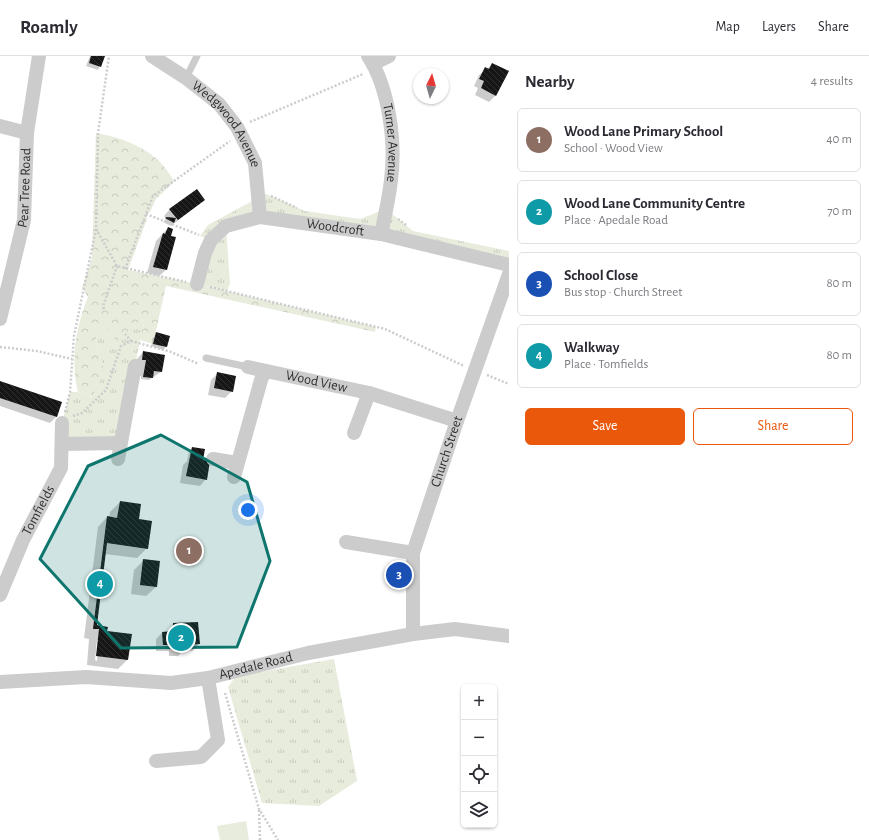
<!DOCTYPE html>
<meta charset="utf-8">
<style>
:root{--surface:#fff;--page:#f7f7f7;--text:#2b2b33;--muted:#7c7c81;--line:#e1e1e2;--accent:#ea580c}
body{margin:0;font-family:"Alegreya Sans",sans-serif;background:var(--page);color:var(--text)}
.controls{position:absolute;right:12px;bottom:12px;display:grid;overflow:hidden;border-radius:6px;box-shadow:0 1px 3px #0004}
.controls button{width:36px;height:36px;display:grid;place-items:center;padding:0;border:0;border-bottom:1px solid var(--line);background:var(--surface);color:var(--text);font:20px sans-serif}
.compass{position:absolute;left:413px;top:12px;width:36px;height:36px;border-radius:50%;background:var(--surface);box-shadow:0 1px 3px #0004;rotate:5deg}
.you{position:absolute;left:248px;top:454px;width:14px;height:14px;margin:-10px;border:3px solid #fff;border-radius:50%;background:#1a73e8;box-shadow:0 0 0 6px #1a73e833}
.badge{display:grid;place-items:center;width:26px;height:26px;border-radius:50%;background:var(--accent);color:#fff;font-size:13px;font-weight:700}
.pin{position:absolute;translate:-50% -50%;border:2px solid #fff;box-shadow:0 1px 4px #0006}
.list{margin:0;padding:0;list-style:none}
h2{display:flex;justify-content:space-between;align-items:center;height:52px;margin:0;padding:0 16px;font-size:17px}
h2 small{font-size:13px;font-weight:400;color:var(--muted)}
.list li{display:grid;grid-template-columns:26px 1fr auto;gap:12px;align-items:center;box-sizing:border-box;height:64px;margin:0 8px 8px;padding:0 8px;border:1px solid var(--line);border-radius:6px}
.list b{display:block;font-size:15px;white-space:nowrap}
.list p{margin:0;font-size:13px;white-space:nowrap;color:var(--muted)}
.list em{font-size:13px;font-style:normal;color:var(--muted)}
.actions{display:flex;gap:8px;padding:12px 16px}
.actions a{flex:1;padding:9px 0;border:1px solid var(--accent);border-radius:6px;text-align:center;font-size:14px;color:var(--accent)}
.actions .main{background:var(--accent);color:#fff}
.icon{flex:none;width:22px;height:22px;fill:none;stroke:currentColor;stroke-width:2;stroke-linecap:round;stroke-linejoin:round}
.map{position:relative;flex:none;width:509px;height:784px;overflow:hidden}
header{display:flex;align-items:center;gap:24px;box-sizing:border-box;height:56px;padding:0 20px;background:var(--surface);border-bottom:1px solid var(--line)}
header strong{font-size:19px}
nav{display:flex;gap:22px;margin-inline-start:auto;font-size:14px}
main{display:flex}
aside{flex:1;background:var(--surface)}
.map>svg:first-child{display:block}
.grass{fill:url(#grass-tufts)}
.forest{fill:url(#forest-crowns)}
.pitch{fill:#e7ecdd}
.shadow{fill:#0003;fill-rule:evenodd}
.building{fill:url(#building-back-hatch)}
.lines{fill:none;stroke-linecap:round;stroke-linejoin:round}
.path{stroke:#ccc;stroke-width:2.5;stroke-dasharray:2 2;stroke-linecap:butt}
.lane{stroke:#ccc;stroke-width:7}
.street{stroke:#ccc;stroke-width:14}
.marked{fill:#0f766e;fill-opacity:0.2;stroke:#0f766e;stroke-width:3;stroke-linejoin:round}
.labels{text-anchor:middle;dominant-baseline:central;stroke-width:4;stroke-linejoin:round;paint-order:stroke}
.street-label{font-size:14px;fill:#2f2f2f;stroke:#fff}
</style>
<header>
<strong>Roamly</strong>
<nav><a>Map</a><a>Layers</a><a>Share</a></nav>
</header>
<main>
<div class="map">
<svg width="509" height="784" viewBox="0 0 509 784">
<defs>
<pattern id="grass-tufts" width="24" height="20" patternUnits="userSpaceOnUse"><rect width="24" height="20" fill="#e7ecdd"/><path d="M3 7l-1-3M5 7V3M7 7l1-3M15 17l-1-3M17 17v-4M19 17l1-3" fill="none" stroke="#c6cbbe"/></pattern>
<pattern id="forest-crowns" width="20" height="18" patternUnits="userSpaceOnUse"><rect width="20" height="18" fill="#e7ecdd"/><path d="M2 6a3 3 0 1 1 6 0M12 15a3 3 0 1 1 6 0" fill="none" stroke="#c6cbbe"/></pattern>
<pattern id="building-back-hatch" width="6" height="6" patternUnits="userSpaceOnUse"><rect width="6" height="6" fill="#161616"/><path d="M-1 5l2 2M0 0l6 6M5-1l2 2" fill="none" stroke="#303030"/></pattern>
</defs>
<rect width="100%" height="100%" fill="#fff"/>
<g class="grass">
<polygon points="257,134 305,155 360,163 386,153 413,175 509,195 509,209 260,161 226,170 230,228 227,235 197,228 211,184 200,180 208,169 258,142"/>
<polygon points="142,262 144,272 139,278 140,284 120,387 63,388 62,367 70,336 78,336 92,341 103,310 98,296 96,278 102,268"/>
<polygon points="334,603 357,725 319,750 262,747 228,631 236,620"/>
</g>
<path class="forest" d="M 96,77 C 128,83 159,95 174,126 L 156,143 L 150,156 L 146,158 L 147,163 L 128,214 L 197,228 L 376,271 L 375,276 L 166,230 L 153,288 L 140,284 L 138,278 L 144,272 L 142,263 L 117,285 L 102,268 L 96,279 L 98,296 L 103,310 L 100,325 L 92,341 L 78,336 C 70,305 76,270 88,241 L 82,232 L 92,202 Z"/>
<polygon class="pitch" points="246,765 249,784 220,784 217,770"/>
<g class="shadow">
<polygon points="90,0 104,0 98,14 86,10"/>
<polygon points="493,8 496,39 489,46 475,39 478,32 474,30 479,19"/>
<polygon points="204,144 171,170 163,166 166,163 164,160 170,153"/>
<polygon points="168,172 169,180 175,182 166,214 159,220 147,217 156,185"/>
<polygon points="157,278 166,291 163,294 151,290 154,281"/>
<polygon points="143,296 161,316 149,324 141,323 141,320 138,320 136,310 137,303"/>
<polygon points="218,317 232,335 225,342 208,339 211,324"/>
<polygon points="0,326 57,360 50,367 0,350"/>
<polygon points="192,392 202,405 206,423 200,430 180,427 183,409 187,405 189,395"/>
<path d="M 120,446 L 147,492 L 137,502 L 105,498 L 96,570 L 106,575 L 127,604 L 118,613 L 87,609 L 89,583 L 84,582 L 98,471 L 107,461 L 109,462 L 110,456 ZM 97,584 L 99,584 L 97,605 L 95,604 Z"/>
<polygon points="144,504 156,531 146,540 131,538 134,514"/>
<polygon points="173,568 199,588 192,595 183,595 178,600 169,600 169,595 156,595 156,583 162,577 167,576"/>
</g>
<g class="building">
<polygon points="91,0 105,0 101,11 89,7"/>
<polygon points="492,7 509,15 496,40 481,32 484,25 479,23 485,11 489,13"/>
<polygon points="197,133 205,144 178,164 169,153"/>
<polygon points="167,161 176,162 174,167 165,162"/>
<polygon points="168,171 173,173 171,180 176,181 167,214 153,211 163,177 165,178"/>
<polygon points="156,276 170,280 167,291 153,288"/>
<polygon points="143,295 165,299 162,316 154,315 153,322 143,321 146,304 142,304"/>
<polygon points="217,316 236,320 233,336 214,332"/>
<polygon points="0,325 62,346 57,361 0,342"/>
<polygon points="192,391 205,393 203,404 210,405 207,424 186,420"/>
<polygon points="120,445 141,448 139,463 152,465 148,493 107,487 97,569 108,571 107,575 132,578 128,604 96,600 99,573 93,573 107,460 117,462"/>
<polygon points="143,503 160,505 157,531 140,529"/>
<polygon points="198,566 200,588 185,589 185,594 175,594 175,589 163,589 162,576 173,575 173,567"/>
</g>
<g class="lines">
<g class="path">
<polyline points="250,66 363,18"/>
<polyline points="271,140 297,152"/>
<polyline points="146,158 199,179"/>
<polyline points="398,163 406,169"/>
<polyline points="96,173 117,210 186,226"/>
<polyline points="125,213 153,140 230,85"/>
<polyline points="210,231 385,273 464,310"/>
<polyline points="104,253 103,250 117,210"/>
<polyline points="131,285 171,296 199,308"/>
<polyline points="0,291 37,295 72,303"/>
<polyline points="487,319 509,328"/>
<polyline points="65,356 70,336 74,280 96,173 98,77 109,0"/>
<polyline points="73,360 82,357 106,334 121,290 131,285 125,278"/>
<polyline points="111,609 112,602"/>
<polyline points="225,637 259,753 278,784"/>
<polyline points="259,754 260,784"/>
</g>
<g class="lane">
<polyline points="186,22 197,0"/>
<polyline points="206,302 248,311"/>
</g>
<g class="street">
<path id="s1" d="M 152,0 L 186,22 L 219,48 L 237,71 L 255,107 L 260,161"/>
<path id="s2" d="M 368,0 C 389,32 396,86 391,124 C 389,142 385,160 381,178"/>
<polyline points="373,8 389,0"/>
<polyline points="0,70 27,77"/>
<path id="s3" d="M 197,228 L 205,197 L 211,184 L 226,170 L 260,161 L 381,178 L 509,209"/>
<path id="s4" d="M 0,263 L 24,164 L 27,77 L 39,0"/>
<path id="s5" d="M 248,311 L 369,337 L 457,365"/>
<polyline points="354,377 369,337"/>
<polyline points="63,388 120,387"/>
<polyline points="118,403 135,310"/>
<polyline points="213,403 237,407"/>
<polyline points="234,421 261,324 265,315"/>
<polyline points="346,486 413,497"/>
<path id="s6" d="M 0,539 L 23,484 L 61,412 L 62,367"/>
<path id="s7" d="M 413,578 L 413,497 L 457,365 L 509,218"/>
<path id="s8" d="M 0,626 L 86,621 L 171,627 L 208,622 L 308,597 L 413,578 L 455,573 L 509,580"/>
<polyline points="156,705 201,701 218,684 208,622"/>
</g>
</g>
<path class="marked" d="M 161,379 L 247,426 L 270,505 L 237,591 L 121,592 L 40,503 L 88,410 Z"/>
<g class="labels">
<g class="street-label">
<text stroke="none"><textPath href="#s1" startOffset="103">Wedgwood Avenue</textPath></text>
<text stroke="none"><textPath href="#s2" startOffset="91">Turner Avenue</textPath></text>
<text stroke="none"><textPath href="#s4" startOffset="134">Pear Tree Road</textPath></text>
<text stroke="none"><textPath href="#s3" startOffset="178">Woodcroft</textPath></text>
<text stroke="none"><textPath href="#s5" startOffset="70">Wood View</textPath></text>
<text stroke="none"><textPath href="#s7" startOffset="188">Church Street</textPath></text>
<text stroke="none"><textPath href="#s6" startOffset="93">Tomfields</textPath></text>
<text stroke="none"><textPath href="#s8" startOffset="258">Apedale Road</textPath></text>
</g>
</g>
</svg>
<div class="controls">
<button>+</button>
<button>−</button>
<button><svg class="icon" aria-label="locate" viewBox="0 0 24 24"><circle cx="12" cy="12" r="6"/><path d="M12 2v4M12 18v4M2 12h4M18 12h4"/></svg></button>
<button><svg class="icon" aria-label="layers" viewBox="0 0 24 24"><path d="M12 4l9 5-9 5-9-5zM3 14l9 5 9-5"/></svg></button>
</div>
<svg class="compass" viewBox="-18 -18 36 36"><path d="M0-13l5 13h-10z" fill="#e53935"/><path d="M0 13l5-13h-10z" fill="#7c7c81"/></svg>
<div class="you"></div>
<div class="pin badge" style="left:189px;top:495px;background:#8d6e63">1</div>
<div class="pin badge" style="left:181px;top:582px;background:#0f9aa8">2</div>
<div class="pin badge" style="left:399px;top:519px;background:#1a4fb4">3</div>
<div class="pin badge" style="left:100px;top:528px;background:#0f9aa8">4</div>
</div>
<aside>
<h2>Nearby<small>4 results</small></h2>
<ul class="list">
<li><span class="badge" style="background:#8d6e63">1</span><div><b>Wood Lane Primary School</b><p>School · Wood View</p></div><em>40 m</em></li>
<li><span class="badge" style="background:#0f9aa8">2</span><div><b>Wood Lane Community Centre</b><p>Place · Apedale Road</p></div><em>70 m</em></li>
<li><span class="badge" style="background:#1a4fb4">3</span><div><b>School Close</b><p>Bus stop · Church Street</p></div><em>80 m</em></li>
<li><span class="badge" style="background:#0f9aa8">4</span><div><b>Walkway</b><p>Place · Tomfields</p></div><em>80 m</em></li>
</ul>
<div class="actions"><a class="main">Save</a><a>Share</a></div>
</aside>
</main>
